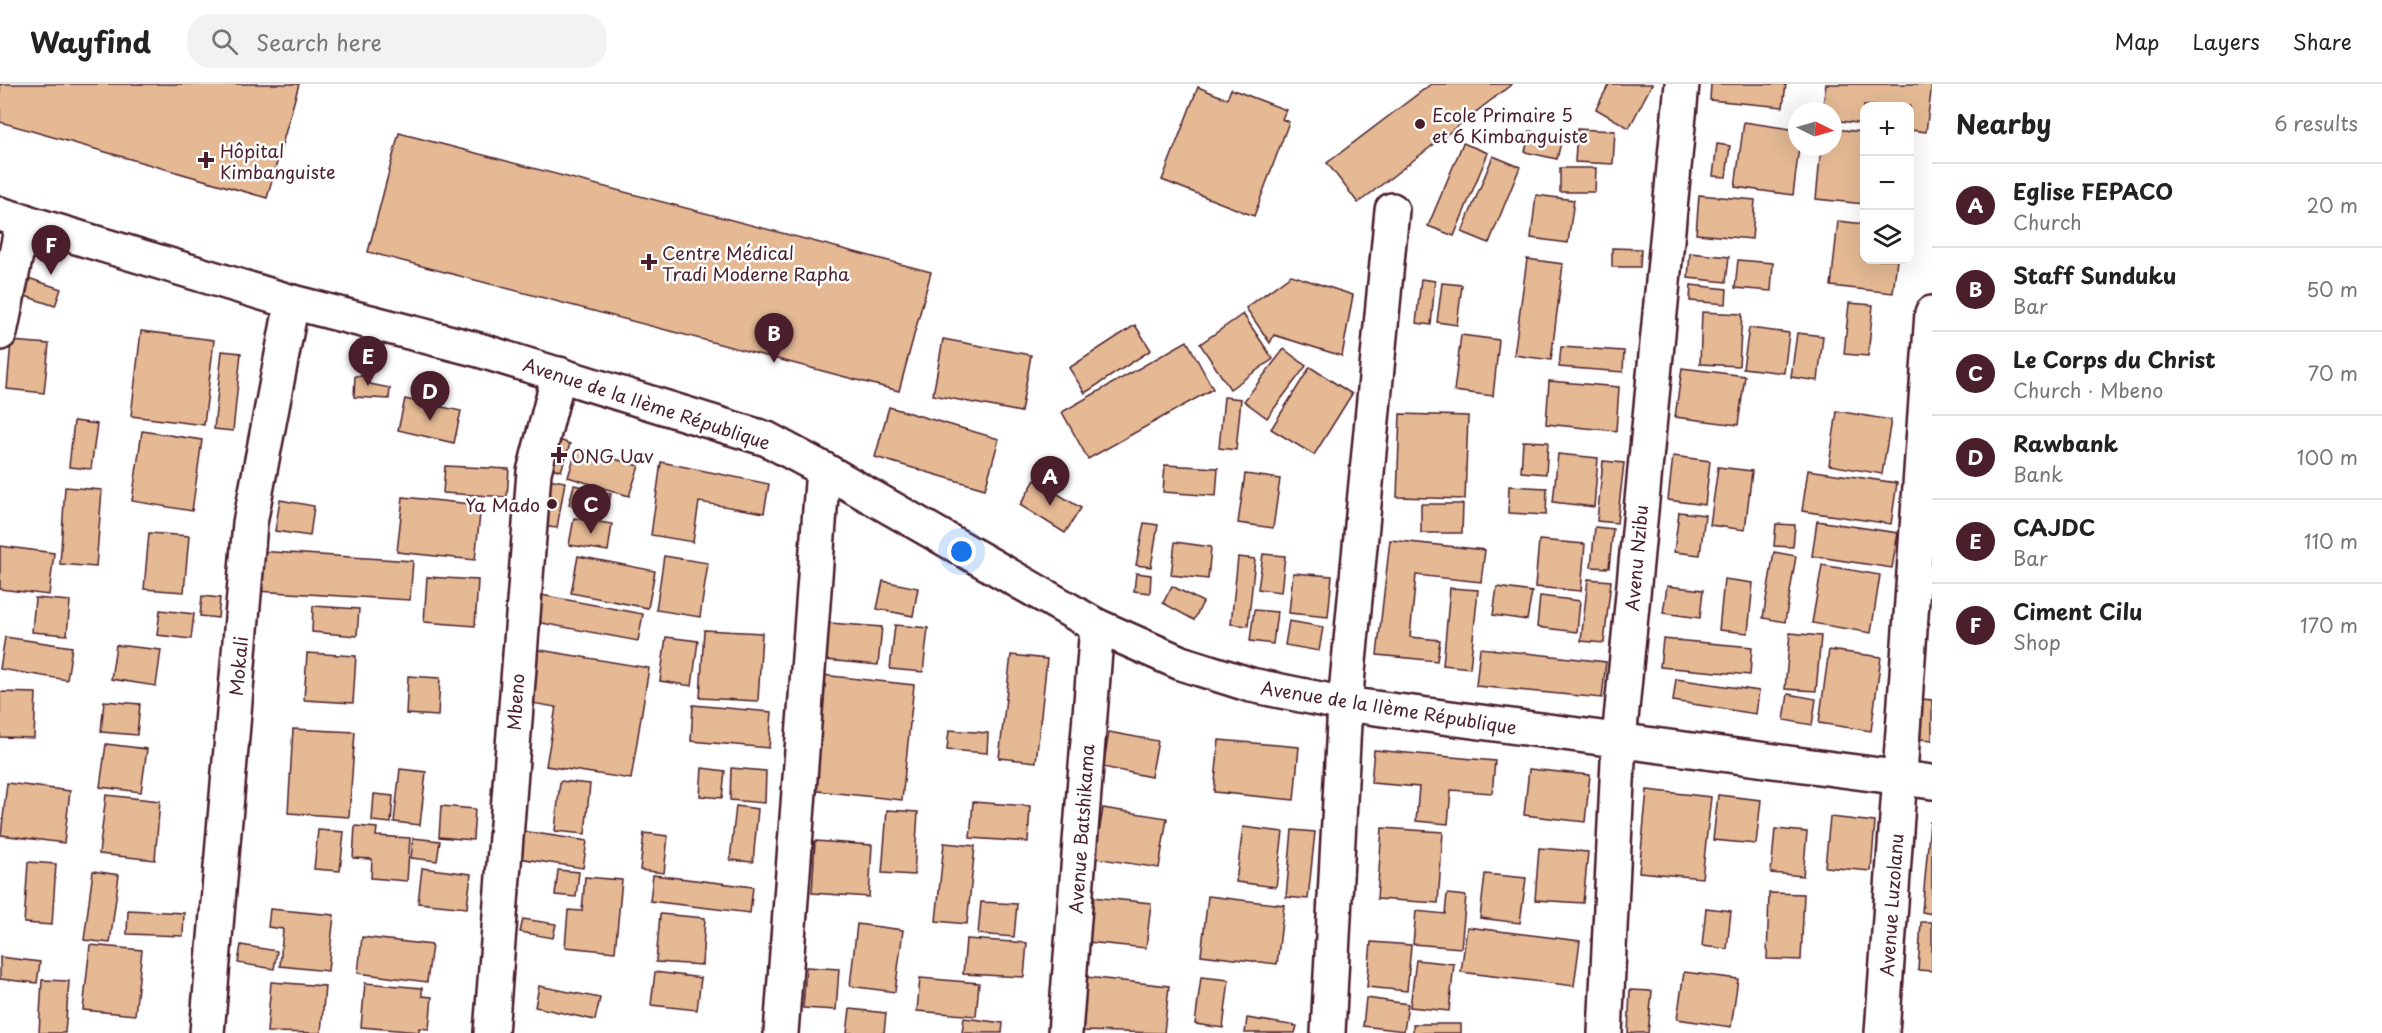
<!DOCTYPE html>
<meta charset="utf-8">
<style>
:root{--surface:#fff;--page:#f2f2f2;--text:#222;--muted:#767676;--line:#e0e0e0;--accent:#4a1f2b}
body{margin:0;font-family:"Playpen Sans",sans-serif;background:var(--page);color:var(--text)}
.controls{position:absolute;right:18px;top:18px;display:grid;overflow:hidden;border-radius:12px;box-shadow:0 6px 24px #0002}
.controls button{width:54px;height:54px;display:grid;place-items:center;padding:0;border:0;border-bottom:2px solid var(--line);background:var(--surface);color:var(--text);font:30px sans-serif}
.compass{position:absolute;left:1788px;top:18px;width:54px;height:54px;border-radius:50%;background:var(--surface);box-shadow:0 6px 24px #0002;rotate:95deg}
.you{position:absolute;left:962px;top:468px;width:21px;height:21px;margin:-15px;border:4px solid #fff;border-radius:50%;background:#1a73e8;box-shadow:0 0 0 9px #1a73e833}
.badge{display:grid;place-items:center;width:39px;height:39px;border-radius:50%;background:var(--accent);color:#fff;font-size:20px;font-weight:700}
.pin{position:absolute;translate:-50% -50px;filter:drop-shadow(0 2px 3px #0008)}
.pin::after{content:'';position:absolute;top:32px;width:21px;height:18px;background:inherit;clip-path:polygon(0 0,100% 0,50% 100%)}
.list{margin:0;padding:0;list-style:none}
h2{display:flex;justify-content:space-between;align-items:center;height:78px;margin:0;padding:0 24px;font-size:26px}
h2 small{font-size:20px;font-weight:400;color:var(--muted)}
.list li{display:grid;grid-template-columns:39px 1fr auto;gap:18px;align-items:center;box-sizing:border-box;height:84px;padding:0 24px;border-top:2px solid var(--line)}
.list b{display:block;font-size:22px;white-space:nowrap}
.list p{margin:0;font-size:20px;white-space:nowrap;color:var(--muted)}
.list em{font-size:20px;font-style:normal;color:var(--muted)}
.icon{flex:none;width:33px;height:33px;fill:none;stroke:currentColor;stroke-width:2;stroke-linecap:round;stroke-linejoin:round}
.map{position:relative;flex:none;width:1932px;height:949px;overflow:hidden}
header{display:flex;align-items:center;gap:36px;box-sizing:border-box;height:84px;padding:0 30px;background:var(--surface);border-bottom:2px solid var(--line)}
header strong{font-size:28px}
nav{display:flex;gap:33px;margin-inline-start:auto;font-size:21px}
.search{width:420px;height:54px;background:var(--page);display:flex;align-items:center;gap:15px;box-sizing:border-box;padding:0 21px;border-radius:24px;color:var(--muted);font-size:22px}
main{display:flex}
aside{flex:1;background:var(--surface)}
.map>svg:first-child{display:block}
.building{fill:#e4b994;stroke:#4a1f2b;stroke-width:1.5}
.lines{fill:none;stroke-linecap:round;stroke-linejoin:round}
.minor-casing{stroke:#4a1f2b;stroke-width:38}
.minor{stroke:#fff;stroke-width:33}
.poi-dot{fill:#4a1f2b;stroke:#fff;stroke-width:2}
.labels{text-anchor:middle;dominant-baseline:central;stroke-width:5;stroke-linejoin:round;paint-order:stroke}
.poi-label{font-size:18px;fill:#4a1f2b;stroke:#fff;text-anchor:start}
.street-label{font-size:18px;fill:#4a1f2b;stroke:#fff}
</style>
<header>
<strong>Wayfind</strong>
<div class="search"><svg class="icon" aria-label="search" viewBox="0 0 24 24"><circle cx="10" cy="10" r="6"/><path d="M15 15l6 6"/></svg>Search here</div>
<nav><a>Map</a><a>Layers</a><a>Share</a></nav>
</header>
<main>
<div class="map">
<svg width="1932" height="949" viewBox="0 0 1932 949">
<rect width="100%" height="100%" fill="#fff"/>
<filter id="ink" filterUnits="userSpaceOnUse"><feTurbulence type="fractalNoise" baseFrequency=".0167" numOctaves="2"/><feDisplacementMap in="SourceGraphic" scale="12" xChannelSelector="R" yChannelSelector="G"/><feConvolveMatrix kernelMatrix="1 2 1 2 8 2 1 2 1" color-interpolation-filters="sRGB"/></filter>
<g filter="url(#ink)">
<g class="building">
<polygon points="0,0 299,0 267,114 0,38"/>
<polygon points="1431,0 1512,0 1358,119 1327,79"/>
<polygon points="1609,0 1652,0 1629,44 1596,25"/>
<polygon points="1711,0 1786,0 1783,23 1710,16"/>
<polygon points="1826,0 1932,0 1926,48 1910,46 1910,22 1864,22 1864,40 1833,36 1833,27 1822,27"/>
<polygon points="1198,3 1227,15 1231,5 1286,26 1282,35 1289,38 1254,132 1162,96"/>
<polygon points="1744,38 1797,46 1799,63 1793,111 1735,103"/>
<polygon points="1577,45 1615,47 1613,80 1575,78"/>
<polygon points="1833,45 1864,48 1864,120 1816,115 1821,63 1833,63"/>
<polygon points="1530,47 1562,54 1557,75 1525,68"/>
<polygon points="399,49 931,188 899,307 368,168"/>
<polygon points="1463,59 1488,69 1454,152 1428,142"/>
<polygon points="1717,60 1730,62 1726,93 1713,92"/>
<polygon points="1493,72 1520,83 1489,159 1462,148"/>
<polygon points="1560,84 1596,84 1595,108 1560,108"/>
<polygon points="1536,111 1574,116 1568,159 1531,154"/>
<polygon points="1699,111 1755,116 1752,155 1696,150"/>
<polygon points="1838,137 1864,140 1864,176 1897,176 1893,209 1831,202"/>
<polygon points="1612,164 1641,165 1640,183 1612,183"/>
<polygon points="1690,169 1729,173 1726,198 1688,194"/>
<polygon points="1527,175 1563,180 1551,276 1514,271"/>
<polygon points="1738,176 1773,179 1771,207 1735,204"/>
<polygon points="19,191 61,205 55,222 13,208"/>
<polygon points="1291,191 1353,211 1342,272 1274,251 1270,259 1246,224"/>
<polygon points="1421,195 1435,197 1431,241 1416,239"/>
<polygon points="1442,199 1462,201 1457,241 1437,238"/>
<polygon points="1691,201 1727,205 1726,220 1690,217"/>
<polygon points="1849,219 1873,221 1868,272 1844,270"/>
<polygon points="1702,228 1742,230 1739,282 1700,280"/>
<polygon points="1243,230 1273,275 1230,305 1200,260"/>
<polygon points="1135,241 1151,266 1085,309 1069,284"/>
<polygon points="1749,244 1789,249 1784,289 1743,284"/>
<polygon points="141,247 214,256 204,341 131,332"/>
<polygon points="1797,249 1823,252 1818,297 1791,293"/>
<polygon points="1461,251 1499,256 1493,312 1454,307"/>
<polygon points="943,255 1031,271 1021,328 933,311"/>
<polygon points="11,257 49,260 44,309 7,305"/>
<polygon points="1187,257 1213,305 1088,375 1062,328"/>
<polygon points="1561,263 1624,267 1623,288 1559,283"/>
<polygon points="1284,265 1306,282 1267,334 1244,317"/>
<polygon points="222,267 241,269 233,347 214,345"/>
<polygon points="1310,283 1352,310 1314,371 1271,345"/>
<polygon points="1682,284 1745,292 1738,341 1675,333"/>
<polygon points="355,292 365,292 370,300 390,304 389,315 354,313"/>
<polygon points="1549,297 1619,303 1616,347 1546,340"/>
<polygon points="1224,313 1241,315 1236,366 1219,364"/>
<polygon points="405,315 461,327 454,359 398,346"/>
<polygon points="889,323 999,355 985,405 875,373"/>
<polygon points="1837,327 1891,336 1882,390 1829,381"/>
<polygon points="1400,330 1468,332 1465,415 1397,413"/>
<polygon points="74,337 97,340 91,385 69,383"/>
<polygon points="142,347 202,356 192,427 132,417"/>
<polygon points="557,355 570,360 561,387 548,383"/>
<polygon points="1523,357 1548,358 1546,390 1521,388"/>
<polygon points="577,364 639,382 629,412 568,393"/>
<polygon points="1558,370 1598,374 1594,423 1553,418"/>
<polygon points="1673,372 1710,377 1705,421 1668,416"/>
<polygon points="1603,377 1624,379 1617,439 1597,437"/>
<polygon points="661,378 769,400 764,429 699,418 693,458 651,451"/>
<polygon points="1165,381 1218,384 1216,412 1163,408"/>
<polygon points="445,382 509,385 507,413 443,409"/>
<polygon points="1718,383 1752,387 1745,446 1710,441"/>
<polygon points="1808,386 1897,399 1891,440 1802,427"/>
<polygon points="1245,390 1280,395 1273,444 1238,439"/>
<polygon points="548,395 565,398 557,444 540,442"/>
<polygon points="1035,396 1081,424 1065,449 1020,421"/>
<polygon points="574,401 611,410 606,431 569,421"/>
<polygon points="1509,402 1547,404 1546,431 1508,429"/>
<polygon points="65,403 102,406 96,483 60,480"/>
<polygon points="403,413 481,421 475,476 397,468"/>
<polygon points="280,416 314,422 310,452 275,447"/>
<polygon points="1421,420 1463,420 1462,449 1421,449"/>
<polygon points="1679,428 1705,431 1700,471 1674,468"/>
<polygon points="574,434 612,440 608,467 569,461"/>
<polygon points="1817,437 1898,449 1892,484 1812,472"/>
<polygon points="1144,439 1158,441 1151,483 1136,481"/>
<polygon points="1776,440 1795,441 1793,463 1774,462"/>
<polygon points="1595,443 1613,445 1609,484 1591,483"/>
<polygon points="149,449 189,452 184,508 144,505"/>
<polygon points="1390,456 1485,466 1481,498 1416,491 1410,553 1440,556 1437,577 1377,571"/>
<polygon points="1539,456 1585,460 1581,507 1535,503"/>
<polygon points="1175,458 1211,463 1208,495 1171,491"/>
<polygon points="0,462 54,469 49,511 0,505"/>
<polygon points="257,467 413,477 410,516 255,507"/>
<polygon points="1774,468 1796,472 1785,538 1763,534"/>
<polygon points="1263,470 1285,472 1281,508 1258,505"/>
<polygon points="578,472 655,487 648,524 571,509"/>
<polygon points="664,472 708,479 700,533 656,526"/>
<polygon points="1238,473 1255,475 1248,542 1231,540"/>
<polygon points="1822,481 1880,491 1871,549 1812,539"/>
<polygon points="1136,489 1151,491 1150,509 1134,507"/>
<polygon points="1293,489 1332,492 1328,533 1289,529"/>
<polygon points="427,493 478,496 475,542 424,538"/>
<polygon points="1588,495 1611,497 1604,559 1581,557"/>
<polygon points="1724,495 1753,499 1748,549 1719,546"/>
<polygon points="883,497 918,504 913,532 877,525"/>
<polygon points="1172,502 1203,518 1194,536 1163,519"/>
<polygon points="1667,502 1703,506 1700,534 1663,529"/>
<polygon points="1497,503 1532,508 1527,536 1493,531"/>
<polygon points="1450,504 1478,506 1470,584 1443,581"/>
<polygon points="541,511 643,530 638,557 536,538"/>
<polygon points="202,512 220,514 218,534 200,532"/>
<polygon points="1540,512 1580,517 1577,548 1537,543"/>
<polygon points="35,514 70,517 67,551 32,548"/>
<polygon points="313,522 359,525 357,552 312,548"/>
<polygon points="160,526 194,530 191,555 157,551"/>
<polygon points="1254,526 1277,528 1273,560 1250,557"/>
<polygon points="1289,537 1323,543 1319,567 1285,561"/>
<polygon points="829,539 882,543 878,581 826,576"/>
<polygon points="895,541 928,544 923,588 890,585"/>
<polygon points="704,546 762,549 758,617 700,614"/>
<polygon points="1790,549 1821,552 1816,607 1785,605"/>
<polygon points="5,553 72,563 67,596 0,585"/>
<polygon points="666,553 698,557 692,602 660,597"/>
<polygon points="1663,555 1752,563 1750,591 1660,583"/>
<polygon points="116,561 161,566 156,602 111,595"/>
<polygon points="1480,564 1606,578 1602,614 1476,602"/>
<polygon points="534,565 649,584 631,695 546,682 556,623 526,618"/>
<polygon points="1829,566 1881,573 1871,647 1819,639"/>
<polygon points="307,569 356,572 353,619 304,616"/>
<polygon points="1011,571 1047,575 1036,678 999,674"/>
<polygon points="822,591 914,601 902,716 809,706"/>
<polygon points="408,592 440,594 438,632 406,630"/>
<polygon points="1676,595 1759,607 1756,630 1673,617"/>
<polygon points="0,608 36,609 34,654 0,653"/>
<polygon points="1788,610 1816,615 1812,641 1784,636"/>
<polygon points="1922,615 1932,616 1932,656 1920,655"/>
<polygon points="104,617 140,620 137,651 101,648"/>
<polygon points="693,621 772,628 769,664 691,657"/>
<polygon points="293,645 355,648 349,733 288,729"/>
<polygon points="949,646 988,649 987,669 947,666"/>
<polygon points="1109,648 1158,657 1151,693 1103,683"/>
<polygon points="1219,656 1299,663 1294,716 1214,708"/>
<polygon points="106,660 147,665 141,708 100,703"/>
<polygon points="1374,666 1495,677 1492,709 1451,706 1448,740 1416,737 1419,703 1371,699"/>
<polygon points="702,684 725,687 722,714 700,712"/>
<polygon points="731,684 766,687 765,719 730,716"/>
<polygon points="400,685 426,688 420,741 394,738"/>
<polygon points="1529,685 1590,691 1585,738 1524,731"/>
<polygon points="560,697 590,700 585,750 555,747"/>
<polygon points="7,699 70,707 64,759 1,751"/>
<polygon points="1647,706 1711,713 1702,794 1639,788"/>
<polygon points="374,710 393,712 391,739 372,737"/>
<polygon points="106,711 160,717 155,776 99,770"/>
<polygon points="1718,711 1761,716 1756,760 1713,756"/>
<polygon points="973,718 1030,722 1028,758 970,754"/>
<polygon points="441,722 475,725 473,756 439,753"/>
<polygon points="736,722 758,725 753,778 730,776"/>
<polygon points="1103,724 1167,734 1159,784 1095,774"/>
<polygon points="887,726 918,728 914,791 882,789"/>
<polygon points="1830,733 1875,738 1871,787 1825,783"/>
<polygon points="1930,738 1932,738 1932,830 1922,828"/>
<polygon points="355,742 377,744 376,752 410,754 407,797 371,794 372,775 353,774"/>
<polygon points="1243,743 1283,748 1276,803 1236,798"/>
<polygon points="1382,744 1443,748 1438,819 1377,815"/>
<polygon points="1775,745 1807,748 1803,792 1771,789"/>
<polygon points="318,746 344,748 340,787 314,785"/>
<polygon points="1292,746 1315,748 1308,815 1286,813"/>
<polygon points="522,747 587,757 583,784 518,774"/>
<polygon points="644,749 668,752 664,789 640,786"/>
<polygon points="413,754 440,757 437,777 411,774"/>
<polygon points="815,757 872,761 869,813 812,809"/>
<polygon points="944,759 975,762 967,840 936,837"/>
<polygon points="1539,764 1588,768 1583,819 1535,816"/>
<polygon points="28,778 56,780 52,841 24,839"/>
<polygon points="422,784 471,790 467,824 418,819"/>
<polygon points="558,786 579,788 576,813 555,811"/>
<polygon points="93,787 119,791 110,859 84,856"/>
<polygon points="1485,790 1526,794 1520,839 1480,834"/>
<polygon points="653,791 753,803 750,829 650,817"/>
<polygon points="585,793 622,796 615,868 565,863 568,826 582,827"/>
<polygon points="1769,809 1804,810 1801,876 1767,875"/>
<polygon points="1447,810 1466,812 1461,864 1413,860 1416,827 1445,830"/>
<polygon points="1208,812 1284,821 1277,880 1201,871"/>
<polygon points="1092,813 1151,819 1146,864 1087,858"/>
<polygon points="981,818 1017,820 1014,853 978,850"/>
<polygon points="1706,824 1731,827 1727,865 1702,862"/>
<polygon points="270,825 334,831 328,887 280,882 283,845 268,843"/>
<polygon points="128,826 184,829 183,852 127,850"/>
<polygon points="660,830 705,834 702,881 656,878"/>
<polygon points="523,835 556,840 553,854 520,848"/>
<polygon points="1921,838 1932,838 1932,887 1918,886"/>
<polygon points="857,840 903,846 895,908 850,902"/>
<polygon points="1467,843 1580,857 1574,902 1461,888"/>
<polygon points="362,853 432,861 427,898 358,889"/>
<polygon points="966,855 1027,859 1024,893 963,890"/>
<polygon points="1371,858 1411,861 1407,907 1367,903"/>
<polygon points="90,861 142,866 135,931 83,926"/>
<polygon points="241,861 277,867 274,885 238,879"/>
<polygon points="0,873 40,878 37,899 0,895"/>
<polygon points="1416,876 1454,880 1449,927 1410,923"/>
<polygon points="806,883 839,885 836,926 803,924"/>
<polygon points="655,888 701,894 697,926 651,921"/>
<polygon points="1684,888 1738,895 1731,943 1677,935"/>
<polygon points="1086,893 1169,902 1164,949 1080,947"/>
<polygon points="1201,893 1229,896 1223,944 1195,940"/>
<polygon points="920,894 979,899 976,932 917,927"/>
<polygon points="42,896 69,897 65,949 39,949"/>
<polygon points="271,898 325,902 321,949 267,948"/>
<polygon points="365,899 422,904 422,912 432,913 429,945 419,944 419,948 361,943"/>
<polygon points="539,902 600,914 595,936 535,923"/>
<polygon points="1630,906 1652,907 1648,949 1628,949"/>
<polygon points="1366,914 1408,920 1404,947 1363,942"/>
<polygon points="850,925 886,929 884,949 847,949"/>
<polygon points="964,934 1003,939 1002,949 962,949"/>
<polygon points="1247,934 1297,942 1295,949 1245,949"/>
<rect x="1413" y="940" width="48" height="9"/>
</g>
<g class="lines">
<g class="minor-casing">
<g id="minor">
<polyline points="0,130 292,218 479,266 767,355 823,385 1097,542 1181,579 1251,601 1345,620 1932,698"/>
<polyline points="0,249 23,136"/>
<polyline points="207,949 250,439 292,218"/>
<polyline points="491,949 534,388 559,290"/>
<polyline points="781,949 823,385"/>
<polyline points="1065,949 1097,542"/>
<polyline points="1328,949 1345,620 1392,126"/>
<polyline points="1605,949 1619,656 1682,0"/>
<polyline points="1882,949 1932,229"/>
</g>
</g>
<use href="#minor" class="minor"/>
</g>
</g>
<g class="poi-dot">
<circle cx="1420" cy="40" r="6"/>
<path d="M203 67h6v6h6v6h-6v6h-6v-6h-6v-6h6z"/>
<path d="M646 169h6v6h6v6h-6v6h-6v-6h-6v-6h6z"/>
<path d="M556 362h6v6h6v6h-6v6h-6v-6h-6v-6h6z"/>
<circle cx="552" cy="420" r="6"/>
</g>
<g class="labels">
<g class="poi-label">
<text x="1432" y="30">Ecole Primaire 5<tspan x="1432" dy="21">et 6 Kimbanguiste</tspan></text>
<text x="220" y="66">Hôpital<tspan x="220" dy="21">Kimbanguiste</tspan></text>
<text x="662" y="168">Centre Médical<tspan x="662" dy="21">Tradi Moderne Rapha</tspan></text>
<text x="571" y="371">ONG Uav</text>
<text x="540" y="420" text-anchor="end">Ya Mado</text>
</g>
<g class="street-label">
<text transform="translate(647 319) rotate(18)">Avenue de la IIème République</text>
<text transform="translate(1636 474) rotate(-85)">Avenu Nzibu</text>
<text transform="translate(238 582) rotate(-85)">Mokali</text>
<text transform="translate(515 618) rotate(-86)">Mbeno</text>
<text transform="translate(1389 623) rotate(9)">Avenue de la IIème République</text>
<text transform="translate(1081 745) rotate(-86)">Avenue Batshikama</text>
<text transform="translate(1891 821) rotate(-86)">Avenue Luzolanu</text>
</g>
</g>
</svg>
<div class="controls">
<button>+</button>
<button>−</button>
<button><svg class="icon" aria-label="layers" viewBox="0 0 24 24"><path d="M12 4l9 5-9 5-9-5zM3 14l9 5 9-5"/></svg></button>
</div>
<svg class="compass" viewBox="-18 -18 36 36"><path d="M0-13l5 13h-10z" fill="#e53935"/><path d="M0 13l5-13h-10z" fill="#767676"/></svg>
<div class="you"></div>
<div class="pin badge" style="left:1050px;top:422px">A</div>
<div class="pin badge" style="left:774px;top:279px">B</div>
<div class="pin badge" style="left:591px;top:450px">C</div>
<div class="pin badge" style="left:430px;top:337px">D</div>
<div class="pin badge" style="left:368px;top:302px">E</div>
<div class="pin badge" style="left:51px;top:191px">F</div>
</div>
<aside>
<h2>Nearby<small>6 results</small></h2>
<ul class="list">
<li><span class="badge">A</span><div><b>Eglise FEPACO</b><p>Church</p></div><em>20 m</em></li>
<li><span class="badge">B</span><div><b>Staff Sunduku</b><p>Bar</p></div><em>50 m</em></li>
<li><span class="badge">C</span><div><b>Le Corps du Christ</b><p>Church · Mbeno</p></div><em>70 m</em></li>
<li><span class="badge">D</span><div><b>Rawbank</b><p>Bank</p></div><em>100 m</em></li>
<li><span class="badge">E</span><div><b>CAJDC</b><p>Bar</p></div><em>110 m</em></li>
<li><span class="badge">F</span><div><b>Ciment Cilu</b><p>Shop</p></div><em>170 m</em></li>
</ul>
</aside>
</main>
